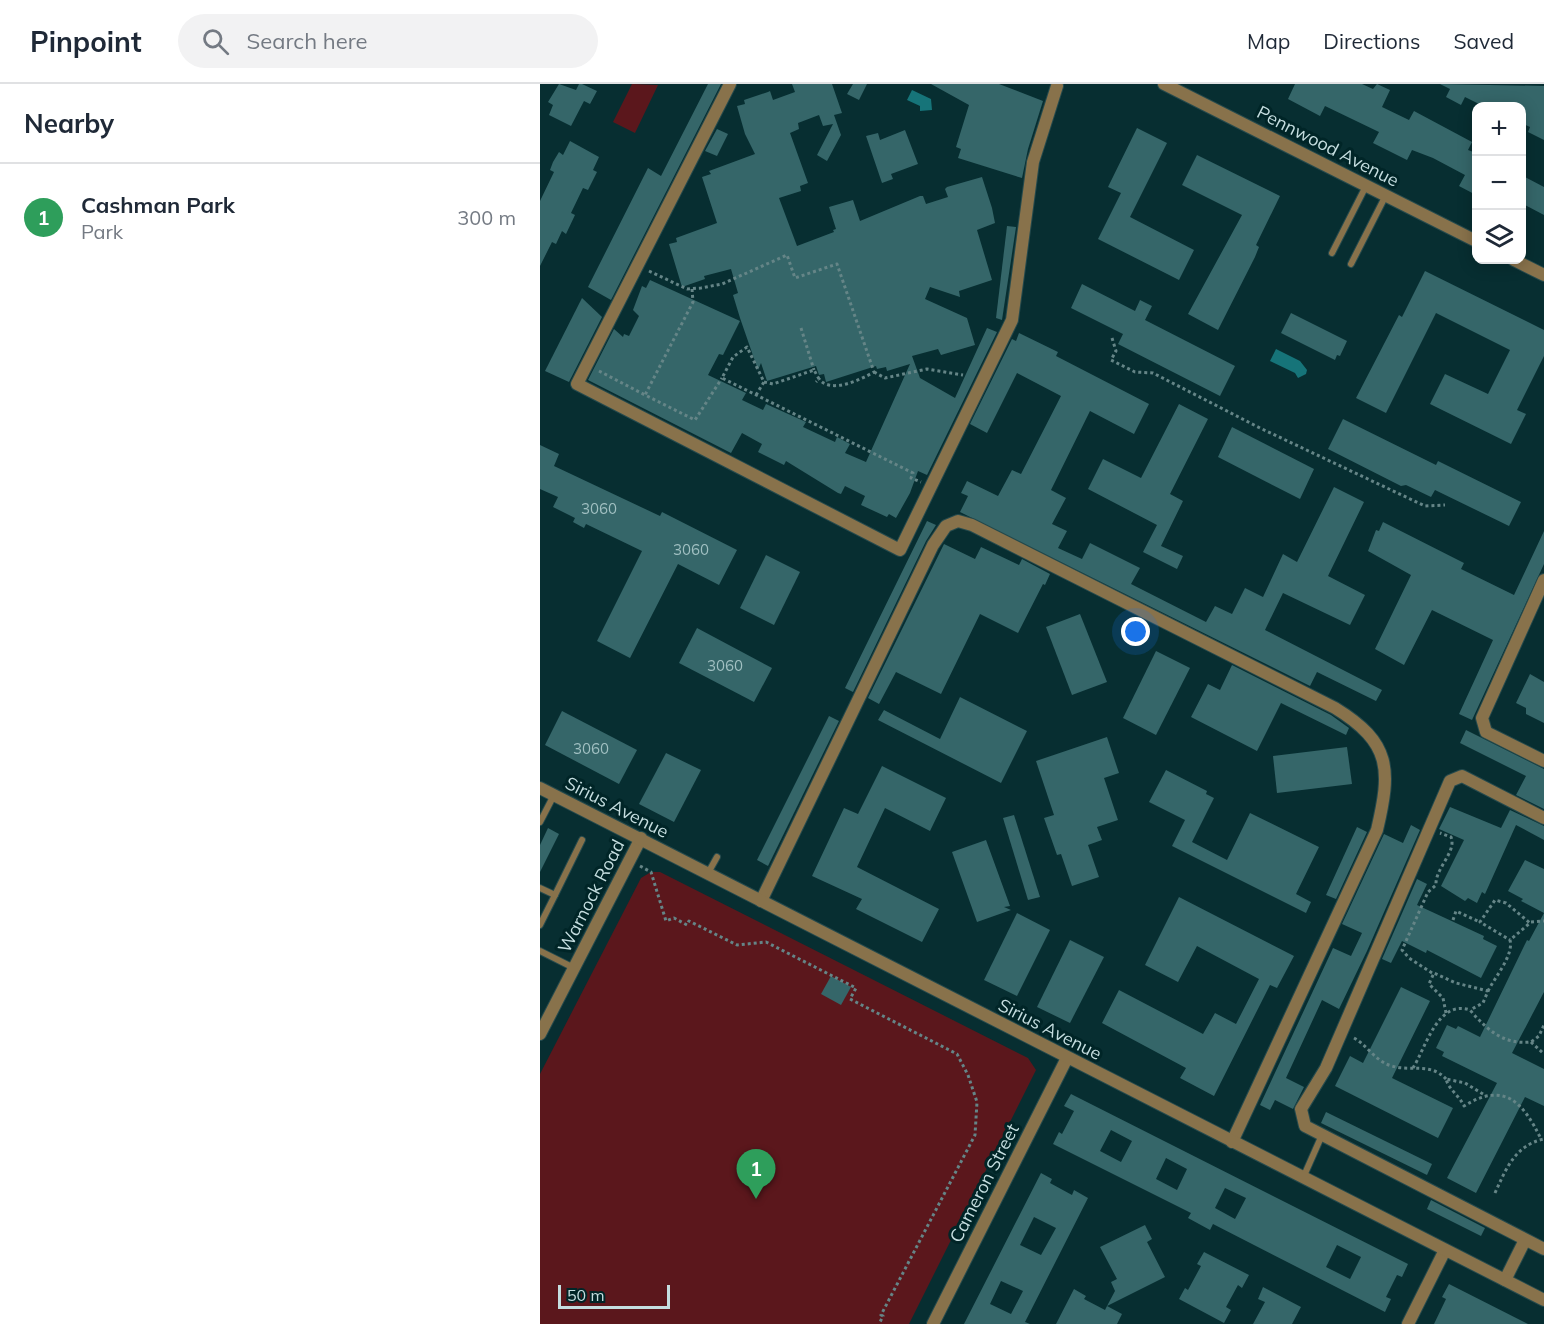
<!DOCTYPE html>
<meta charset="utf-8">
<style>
:root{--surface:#fff;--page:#f2f2f3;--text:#1f2937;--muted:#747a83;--line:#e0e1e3;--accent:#7f5c64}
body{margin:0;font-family:Mulish,sans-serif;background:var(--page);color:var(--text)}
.controls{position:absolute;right:18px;top:18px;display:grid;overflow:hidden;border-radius:12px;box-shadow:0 3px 15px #0003}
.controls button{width:54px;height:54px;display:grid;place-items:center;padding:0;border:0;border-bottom:2px solid var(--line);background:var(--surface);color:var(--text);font:30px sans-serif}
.scale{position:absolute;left:18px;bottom:15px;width:112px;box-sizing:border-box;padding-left:6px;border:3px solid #c5dee0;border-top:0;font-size:16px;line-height:21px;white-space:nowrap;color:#c5dee0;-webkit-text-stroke:4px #002527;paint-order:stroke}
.you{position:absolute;left:596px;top:548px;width:21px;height:21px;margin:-15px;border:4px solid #fff;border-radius:50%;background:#1a73e8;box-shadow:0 0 0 9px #1a73e833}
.badge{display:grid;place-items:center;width:39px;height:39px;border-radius:50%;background:var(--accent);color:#fff;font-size:20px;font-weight:700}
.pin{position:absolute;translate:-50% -50px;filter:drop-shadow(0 2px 3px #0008)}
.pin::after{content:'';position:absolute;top:32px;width:21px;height:18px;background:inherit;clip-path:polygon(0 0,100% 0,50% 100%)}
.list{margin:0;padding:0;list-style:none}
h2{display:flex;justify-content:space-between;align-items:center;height:78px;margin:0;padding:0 24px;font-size:26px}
h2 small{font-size:20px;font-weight:400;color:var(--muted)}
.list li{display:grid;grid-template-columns:39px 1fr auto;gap:18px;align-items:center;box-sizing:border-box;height:108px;padding:0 24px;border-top:2px solid var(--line)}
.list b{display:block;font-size:22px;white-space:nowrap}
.list p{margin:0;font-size:20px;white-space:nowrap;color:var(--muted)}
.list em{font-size:20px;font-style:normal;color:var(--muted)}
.icon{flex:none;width:33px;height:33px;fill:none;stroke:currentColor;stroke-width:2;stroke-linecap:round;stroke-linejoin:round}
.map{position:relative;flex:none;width:1004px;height:1240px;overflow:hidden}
header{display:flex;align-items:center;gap:36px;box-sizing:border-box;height:84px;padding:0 30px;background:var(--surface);border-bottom:2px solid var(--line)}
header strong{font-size:28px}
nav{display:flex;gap:33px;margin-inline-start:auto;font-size:21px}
.search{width:420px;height:54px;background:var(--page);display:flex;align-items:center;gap:15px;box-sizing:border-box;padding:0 21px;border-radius:33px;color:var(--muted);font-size:22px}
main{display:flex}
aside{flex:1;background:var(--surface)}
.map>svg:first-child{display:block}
.green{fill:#5b171c}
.water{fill:#167479}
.building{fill:#356669;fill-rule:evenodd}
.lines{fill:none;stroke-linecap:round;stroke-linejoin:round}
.service-casing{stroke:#254a4d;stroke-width:8}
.minor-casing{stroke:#254a4d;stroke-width:14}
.tertiary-casing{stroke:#254a4d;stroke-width:14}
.path{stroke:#658587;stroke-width:3;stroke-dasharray:3 3;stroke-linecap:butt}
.service{stroke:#88724b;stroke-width:6}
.minor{stroke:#88724b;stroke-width:12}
.tertiary{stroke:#88724b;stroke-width:12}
.labels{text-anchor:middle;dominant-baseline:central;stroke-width:6;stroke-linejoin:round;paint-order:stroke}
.number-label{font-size:15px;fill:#a1c0c2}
.street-label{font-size:18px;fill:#c5dee0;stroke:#002527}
</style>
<header>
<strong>Pinpoint</strong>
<div class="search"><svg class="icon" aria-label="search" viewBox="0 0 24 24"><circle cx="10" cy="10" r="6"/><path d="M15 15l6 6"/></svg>Search here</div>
<nav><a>Map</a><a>Directions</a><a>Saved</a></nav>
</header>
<main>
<aside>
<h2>Nearby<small></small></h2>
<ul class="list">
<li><span class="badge" style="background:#2e9e5b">1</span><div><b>Cashman Park</b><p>Park</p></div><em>300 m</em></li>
</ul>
</aside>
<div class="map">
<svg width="1004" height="1240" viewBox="0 0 1004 1240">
<rect width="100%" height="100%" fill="#072e31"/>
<g class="green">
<polygon points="92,0 118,1 95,49 73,38"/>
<polygon points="111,788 120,788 488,974 496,986 369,1240 0,1240 0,990 101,794"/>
</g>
<g class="water">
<polygon points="372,6 391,15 392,26 380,27 380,22 367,16"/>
<polygon points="736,265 760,277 767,286 766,290 758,294 755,289 730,277"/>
</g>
<g class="building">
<polygon points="19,0 36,6 39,0 42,0 57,7 50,20 44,17 31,42 9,31 13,21 8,18"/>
<polygon points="168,0 181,0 71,216 48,203 108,84 121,92"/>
<polygon points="252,0 292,0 302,29 294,31 301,51 287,77 277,71 293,40 283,42 279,31 258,39 259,45 250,49 268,99 260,102 261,107 239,114 257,162 294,148 293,146 296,145 289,123 313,116 320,137 380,112 383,112 386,120 408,113 405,105 407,103 442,93 452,124 455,139 437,146 452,196 419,207 420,213 390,203 385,215 427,234 435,261 401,271 398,265 372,272 380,294 415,314 447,244 457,248 387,391 378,387 370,409 356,434 349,430 347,433 321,421 325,412 305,402 301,410 298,409 246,377 244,381 218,368 222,360 202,349 191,369 48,296 74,245 83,253 84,250 89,252 99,232 93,226 102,202 106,204 110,196 200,237 183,271 179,270 168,291 206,309 202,316 223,326 226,320 266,338 263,343 295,358 297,353 310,360 305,369 326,378 370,280 347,287 346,283 337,285 336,282 286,298 284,290 279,291 276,282 227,297 221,279 218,286 200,234 193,211 198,209 191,185 164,192 165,195 142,203 129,160 137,158 136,154 177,139 162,93 171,90 169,87 215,70 205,50 197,22 205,20 204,16 228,8 230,7 233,16 255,8"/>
<polygon points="313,0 327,0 319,16 307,10"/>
<polygon points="391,0 459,0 503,17 488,65 482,94 418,74 421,65 416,63 429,21"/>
<polygon points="755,0 822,0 833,5 837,0 850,6 842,23 869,36 874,27 932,58 928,66 936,69 936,111 919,102 925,91 893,74 872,66 867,76 833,59 839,48 785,22 780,32 748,15"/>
<polygon points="900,0 1004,2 1004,56 988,48 990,43 981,39 981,22 960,22 952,18 950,22 943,22 925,13 921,21 906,13 910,5"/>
<polygon points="597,44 627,59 590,133 654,166 639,196 558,155 581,109 568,103"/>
<polygon points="177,45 188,50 177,72 165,67"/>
<polygon points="365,46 378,80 351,90 353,95 342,99 326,52 338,49 340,56"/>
<polygon points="30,57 59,73 53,86 57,88 48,106 43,104 31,129 35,131 26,150 22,147 16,160 12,158 0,182 0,117 14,88 10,86 13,78 19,68 23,71"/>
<polygon points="657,71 740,112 716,161 719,163 715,173 678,246 648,230 702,131 642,101"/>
<polygon points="981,91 1004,103 1004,131 981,119"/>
<polygon points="467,142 476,143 462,236 456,234"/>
<polygon points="885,187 1004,246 1004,272 977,326 986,330 971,360 890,320 905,290 948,310 970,266 896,229 846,329 816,314 859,231 862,233"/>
<polygon points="542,200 595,227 600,216 612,222 605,236 695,282 680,312 578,260 583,250 531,224"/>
<polygon points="42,214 62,233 29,298 5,287"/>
<polygon points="751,229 807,257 800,272 797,271 795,276 741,249"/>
<polygon points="479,249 518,268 516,272 609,320 594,350 550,327 511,406 526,414 512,440 527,447 518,464 542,475 550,459 600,484 591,500 666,538 675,522 692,530 705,504 723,513 743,470 757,478 794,403 824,418 788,492 825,511 810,541 743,509 725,546 842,606 836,617 777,588 770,602 420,428 428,412 421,409 427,397 458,412 472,386 481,390 521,312 477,289 447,349 430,340 472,255 476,257"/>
<polygon points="639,320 668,335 630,410 643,417 621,462 643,472 637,485 603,468 617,441 548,405 563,375 601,394"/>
<polygon points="803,335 896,381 898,377 981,418 969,442 895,406 891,413 866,401 861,402 788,365"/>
<polygon points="692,343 774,385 760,415 678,373"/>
<polygon points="0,361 19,370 14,382 120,432 122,428 197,466 179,501 138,480 90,574 57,557 102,467 46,440 44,444 33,438 35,434 13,423 18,413 0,405"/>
<polygon points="387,437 396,441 386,457 313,608 305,604"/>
<polygon points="843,438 924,479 921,485 974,511 1004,447 1004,480 932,636 919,630 953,556 892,526 864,581 835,565 871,491 828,467 836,446 839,447"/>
<polygon points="404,460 435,475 441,463 479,481 482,475 510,490 505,501 503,500 478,549 440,530 401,610 356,588 339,620 328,614"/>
<polygon points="226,471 260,488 234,541 200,524"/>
<polygon points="540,530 567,598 532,611 506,543"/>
<polygon points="157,544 232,584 214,618 139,579"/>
<polygon points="616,567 650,584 616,651 583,634"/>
<polygon points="692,581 791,631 809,644 806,651 741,619 717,667 651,633 668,600 680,606"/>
<polygon points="990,590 1004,598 1004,639 986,630 986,624 976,619"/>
<polygon points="420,613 487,647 461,699 338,636 344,626 400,655"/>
<polygon points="22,627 97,666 79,700 5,661"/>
<polygon points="289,632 299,637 228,782 217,776"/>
<polygon points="926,646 1004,685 1004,725 976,711 986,692 920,659"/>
<polygon points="567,653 579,689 564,694 578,736 557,743 562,756 548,761 559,793 532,802 521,770 517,771 504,734 514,731 496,677"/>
<polygon points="807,663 812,700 737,709 733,672"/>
<polygon points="126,669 161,686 134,738 99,720"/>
<polygon points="342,682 406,714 390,747 345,724 317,783 399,825 382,858 316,825 322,815 272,792 304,724 318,730"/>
<polygon points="626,686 667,707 666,710 674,714 652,758 687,776 710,729 779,763 756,810 771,818 766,829 632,762 645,736 609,718"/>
<polygon points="910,723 961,744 970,726 1004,742 1004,756 976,741 945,810 942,808 937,819 928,814 925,817 901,802 924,756 899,745"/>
<polygon points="474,731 500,813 488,816 463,734"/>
<polygon points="871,741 880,746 827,867 799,925 782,916 746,994 764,1003 753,1025 735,1016 730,1026 720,1021 793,864 811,872 822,849 802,840 844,750 863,759"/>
<polygon points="817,743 827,748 796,815 786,811"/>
<polygon points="8,744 19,750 0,788 0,761"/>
<polygon points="446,756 470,822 464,823 471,826 437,838 412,768"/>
<polygon points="985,776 1004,785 1004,829 981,817 983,815 968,807"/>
<polygon points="877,795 887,800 877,821 944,852 943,855 957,862 941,894 887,866 886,869 862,857 851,879 842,875"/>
<polygon points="639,813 754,872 737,904 730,901 674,1012 640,994 646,984 562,939 579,906 663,950 675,929 696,940 719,895 657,862 638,898 605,881"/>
<polygon points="477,829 510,846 477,912 444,896"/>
<polygon points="1004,829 1004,908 972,969 1004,985 1004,1022 985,1013 936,1109 907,1094 957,999 902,972 904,968 896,964 907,941 916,945 918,942 940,953 987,856 989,857"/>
<polygon points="530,856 564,873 530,939 497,923"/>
<polygon points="291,892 311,903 301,921 281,910"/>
<polygon points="861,903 890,917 852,994 913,1024 898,1054 795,1002 810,972 823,979"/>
<path d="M 531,1010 L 868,1180 L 862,1193 L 857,1191 L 846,1213 L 851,1215 L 845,1228 L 673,1140 L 670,1146 L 648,1134 L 651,1129 L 513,1060 L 519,1048 L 522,1050 L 534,1027 L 524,1022 ZM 571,1046 L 592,1057 L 581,1078 L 560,1067 ZM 626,1074 L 647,1085 L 637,1106 L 616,1095 ZM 685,1104 L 706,1114 L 695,1135 L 675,1124 ZM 797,1161 L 821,1173 L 810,1195 L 786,1183 Z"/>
<polygon points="786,1028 892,1080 887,1091 781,1039"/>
<path d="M 501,1089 L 512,1095 L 510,1099 L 532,1111 L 534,1106 L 548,1114 L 485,1238 L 490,1240 L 424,1240 ZM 494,1133 L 516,1144 L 501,1171 L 480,1161 ZM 461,1197 L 483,1207 L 471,1230 L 450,1220 Z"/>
<polygon points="891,1116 945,1144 941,1152 887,1125"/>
<polygon points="605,1141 612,1155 607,1158 625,1193 567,1222 575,1207 571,1198 577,1195 560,1163"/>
<polygon points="664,1168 709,1191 702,1204 698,1201 686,1223 691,1226 684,1239 639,1215 645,1204 648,1206 661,1182 657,1180"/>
<polygon points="909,1200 988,1240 894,1240 906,1215 902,1213"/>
<polygon points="723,1203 761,1223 752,1240 713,1240 725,1218 718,1215"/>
<polygon points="534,1205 546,1212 544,1215 565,1226 567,1222 582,1230 577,1240 516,1240"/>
</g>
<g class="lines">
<g class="service-casing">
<g id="service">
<polyline points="792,169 826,102"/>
<polyline points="811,180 846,111"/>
<polyline points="0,738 14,711"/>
<polyline points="168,789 177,773"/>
<polyline points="0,804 15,811 0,841"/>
<polyline points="15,811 42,756"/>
<polyline points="0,867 34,884"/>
<polyline points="763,1094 782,1051"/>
</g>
</g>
<g class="minor-casing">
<g id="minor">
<polyline points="190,0 37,300 360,466 472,236 493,78 517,2"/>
<polyline points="1004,496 942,634 946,648 1004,677"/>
<polyline points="1004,734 922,692 910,697 786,984 761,1025 765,1042 1004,1165"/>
<path d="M 221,817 L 393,461 L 406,442 L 418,437 L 432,441 L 795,624 C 852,659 851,686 837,746 L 692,1058"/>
<polyline points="0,950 101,754"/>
<polyline points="965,1196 985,1156"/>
<polyline points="393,1240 527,974"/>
<polyline points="868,1240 905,1166"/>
</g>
</g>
<g class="tertiary-casing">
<g id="tertiary">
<polyline points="624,0 936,157"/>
<polyline points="974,176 1004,191"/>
<polyline points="0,704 1004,1216"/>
</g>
</g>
<g class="path">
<path d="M 109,187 L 147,205 L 161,204 L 182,200 L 247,171 L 255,194 L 297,180 L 334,288 C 320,296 291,310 279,295"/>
<polyline points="152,205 153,218 105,311 155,336 182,294"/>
<polyline points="261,244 274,286"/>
<polyline points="572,254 576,267 571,276 595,288 613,289 720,344 885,422 905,421"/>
<polyline points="59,287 105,311"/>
<polyline points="334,288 345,294 387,285 423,291"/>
<polyline points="224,298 233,300 274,286 279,295 276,298"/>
<polyline points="216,311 224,298 207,263 193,273 182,294 373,389 371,394 381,398"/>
<polyline points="100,782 111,788 126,837 134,834 147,841 149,837 197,861 226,858 316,904 310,915 417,970 428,991 437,1018 435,1051 341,1231 343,1232 339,1240"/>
<polyline points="913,836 916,827 940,838"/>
<polyline points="991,838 1004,837"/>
<path d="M 892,889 L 869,874 L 862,866 L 888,808 L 896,801 C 895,784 917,768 911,753 L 900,749"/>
<path d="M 948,907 C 955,893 974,871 970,856 L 990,839 L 966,819 L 955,816 L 940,838 L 970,856"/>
<polyline points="906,929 903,914 889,900 894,889 916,899 948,907 943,919 930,926"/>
<path d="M 814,954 C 827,961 836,978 852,982 C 872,988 890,978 906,995"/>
<polyline points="991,958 1004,970"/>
<path d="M 873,984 C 886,963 898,915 930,926 C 947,946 964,961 991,958 L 999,952 L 1004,941"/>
<path d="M 943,1010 L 925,999 L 906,995 C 909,1006 919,1011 924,1022 C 964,997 983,1018 1001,1055"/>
<path d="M 955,1109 C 966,1085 975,1061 1004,1055"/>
</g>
<use href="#service" class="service"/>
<use href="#minor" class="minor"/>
<use href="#tertiary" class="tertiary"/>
</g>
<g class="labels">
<g class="number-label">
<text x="59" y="424">3060</text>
<text x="151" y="465">3060</text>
<text x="185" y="581">3060</text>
<text x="51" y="664">3060</text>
</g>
<g class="street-label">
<text transform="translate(788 62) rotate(27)">Pennwood Avenue</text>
<text transform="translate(77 723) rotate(27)">Sirius Avenue</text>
<text transform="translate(51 812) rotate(-63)">Warnock Road</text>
<text transform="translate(510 945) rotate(27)">Sirius Avenue</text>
<text transform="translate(444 1099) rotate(-63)">Cameron Street</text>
</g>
</g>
</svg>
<div class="controls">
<button>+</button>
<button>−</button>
<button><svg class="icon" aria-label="layers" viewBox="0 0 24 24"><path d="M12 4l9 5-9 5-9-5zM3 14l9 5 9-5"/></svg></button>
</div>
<div class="scale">50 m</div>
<div class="you"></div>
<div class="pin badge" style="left:216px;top:1115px;background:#2e9e5b">1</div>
</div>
</main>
